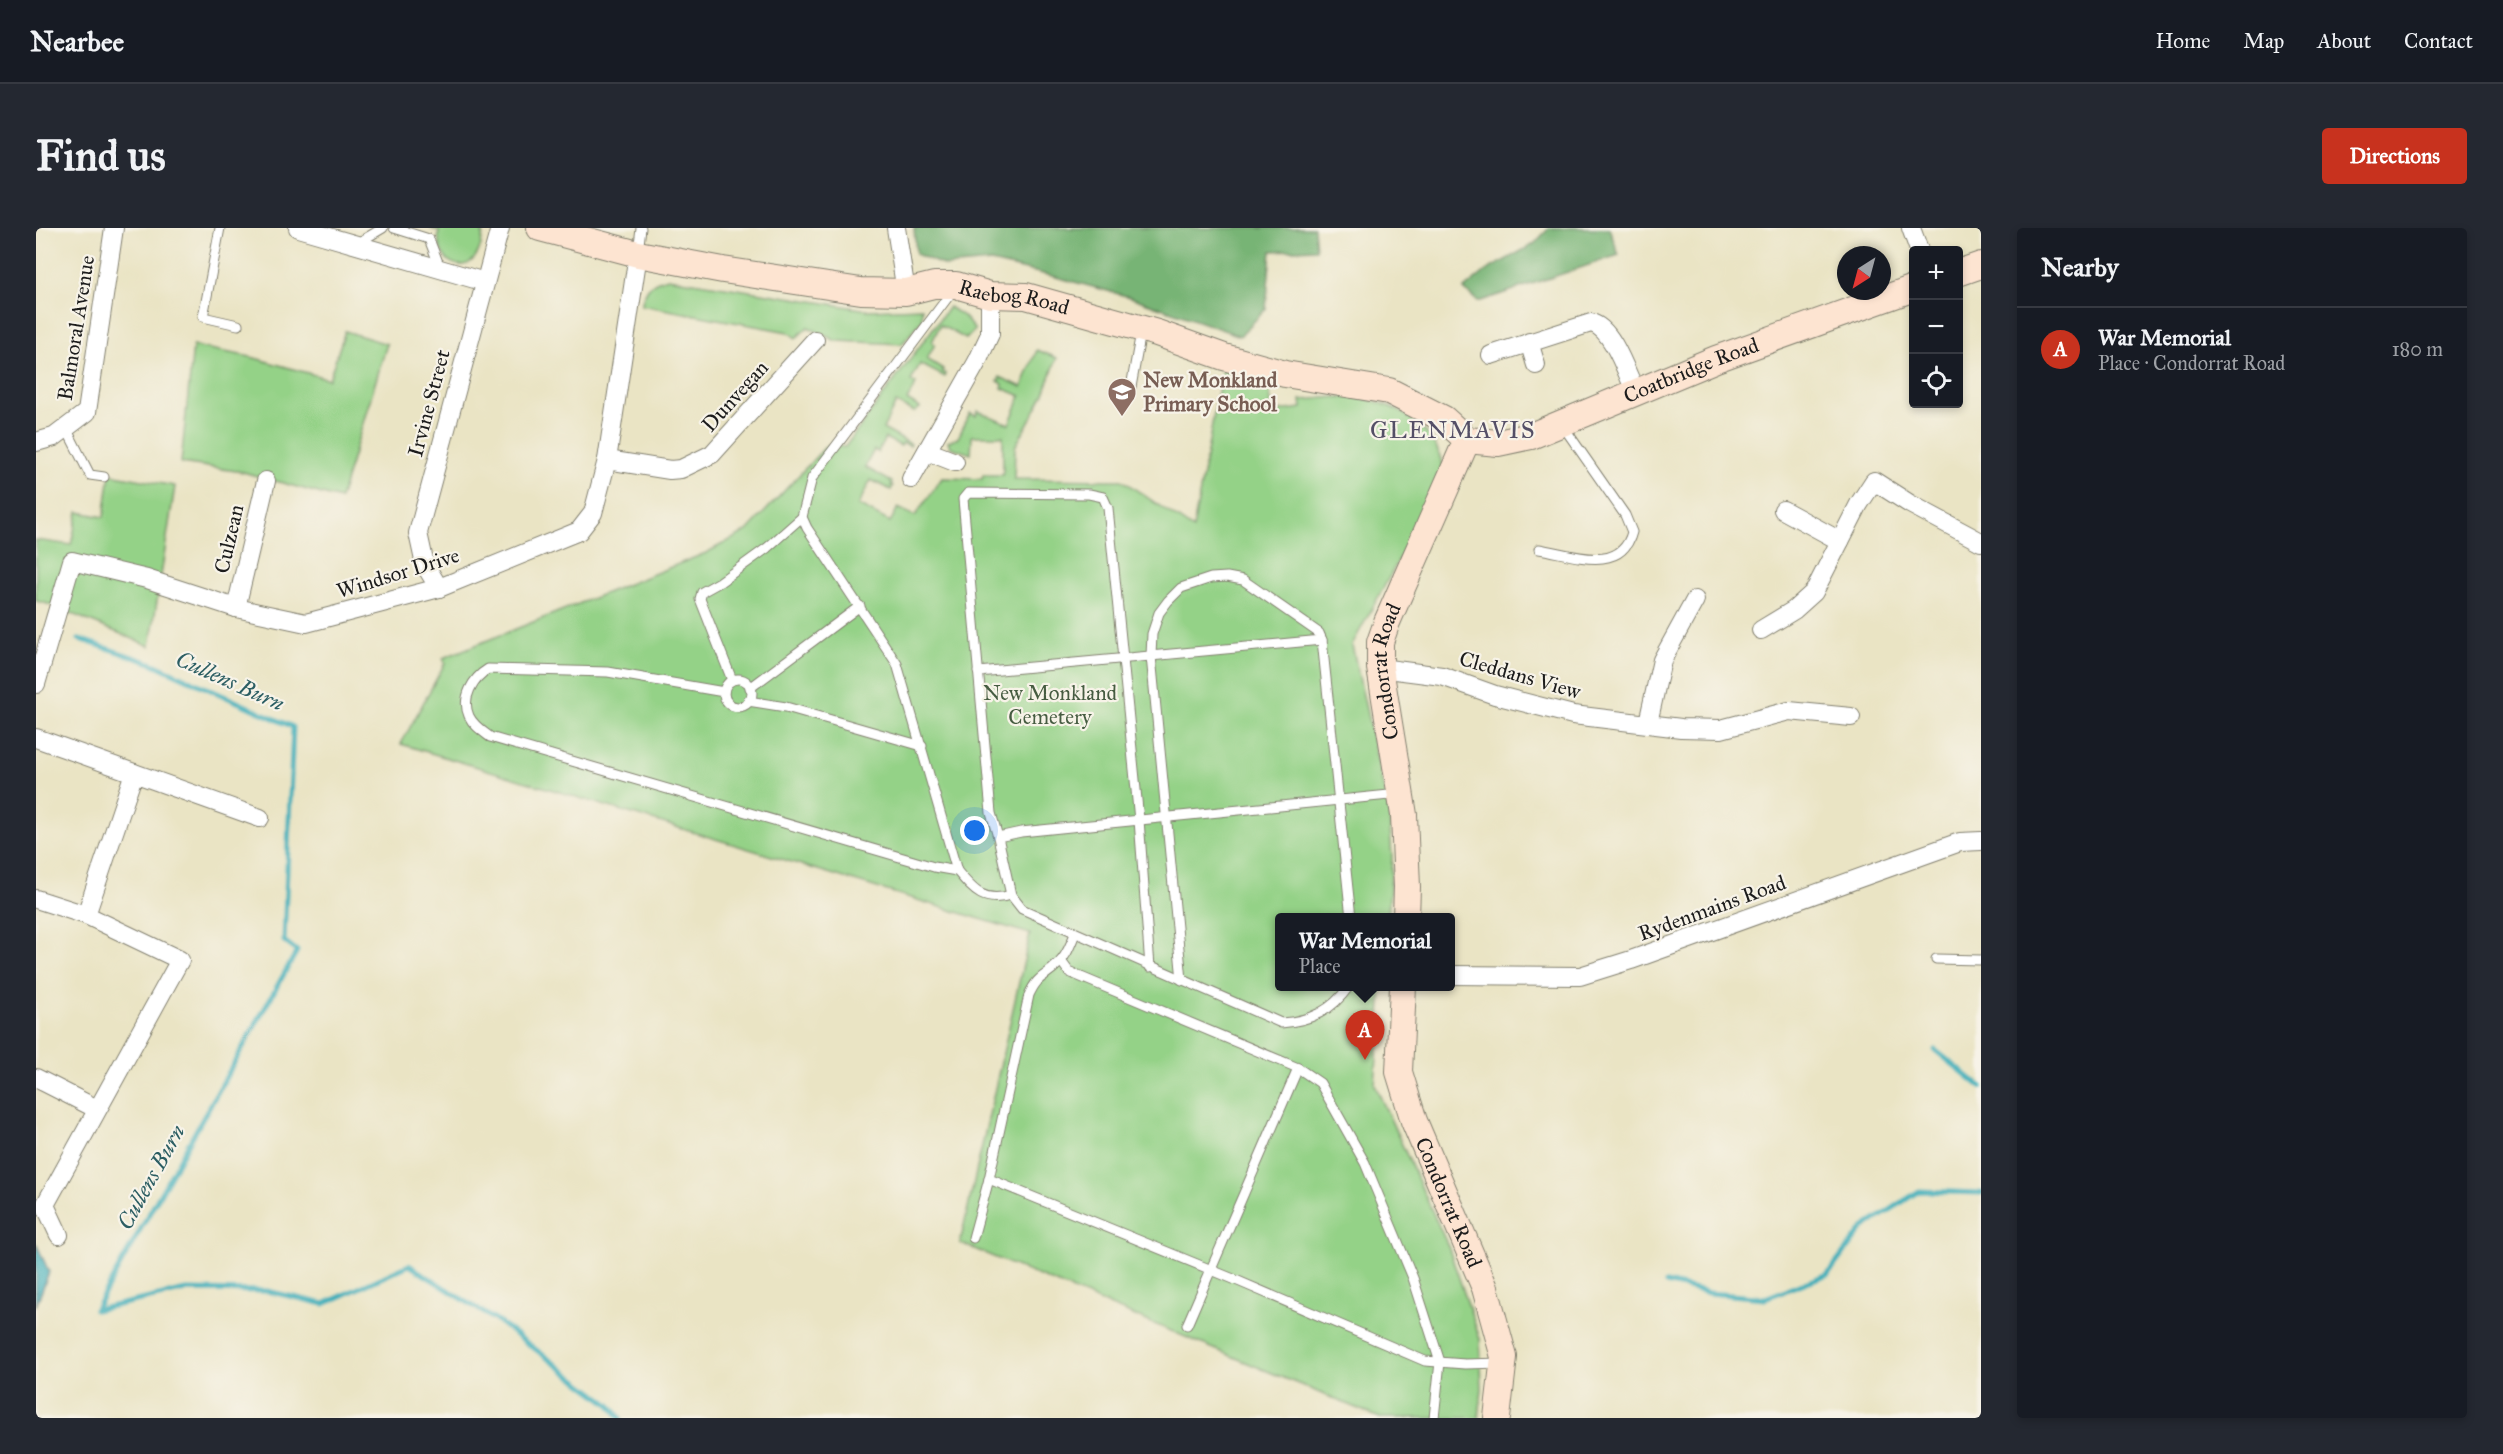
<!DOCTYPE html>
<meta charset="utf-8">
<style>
:root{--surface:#171b24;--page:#242831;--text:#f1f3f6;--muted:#9ea1a6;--line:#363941;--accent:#c8321e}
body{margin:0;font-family:"IM FELL Great Primer",serif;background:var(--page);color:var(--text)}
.controls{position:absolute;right:18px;top:18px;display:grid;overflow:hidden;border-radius:6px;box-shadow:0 3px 9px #0003}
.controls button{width:54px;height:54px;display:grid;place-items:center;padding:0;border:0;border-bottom:2px solid var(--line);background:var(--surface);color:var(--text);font:30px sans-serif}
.compass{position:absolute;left:1801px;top:18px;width:54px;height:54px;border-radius:50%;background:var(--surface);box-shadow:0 3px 9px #0003;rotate:216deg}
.you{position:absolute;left:939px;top:603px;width:21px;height:21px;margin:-15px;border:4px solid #fff;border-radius:50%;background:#1a73e8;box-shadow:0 0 0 9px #1a73e833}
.badge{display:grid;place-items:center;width:39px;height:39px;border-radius:50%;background:var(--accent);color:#fff;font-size:20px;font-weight:700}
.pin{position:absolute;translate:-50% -50px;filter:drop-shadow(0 2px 3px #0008)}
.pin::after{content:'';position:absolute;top:32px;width:21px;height:18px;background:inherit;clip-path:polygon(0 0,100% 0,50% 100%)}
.popup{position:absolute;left:1239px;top:685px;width:180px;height:78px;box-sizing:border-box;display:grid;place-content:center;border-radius:6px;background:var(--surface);filter:drop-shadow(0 2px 4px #0005);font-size:20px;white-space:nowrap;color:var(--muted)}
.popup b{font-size:22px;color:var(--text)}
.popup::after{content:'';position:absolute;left:50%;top:100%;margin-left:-12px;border:12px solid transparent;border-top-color:var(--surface)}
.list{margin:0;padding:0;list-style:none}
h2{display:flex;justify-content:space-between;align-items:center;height:78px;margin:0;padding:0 24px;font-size:26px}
h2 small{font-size:20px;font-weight:400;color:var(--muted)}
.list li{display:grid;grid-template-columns:39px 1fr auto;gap:18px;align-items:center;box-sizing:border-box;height:84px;padding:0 24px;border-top:2px solid var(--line)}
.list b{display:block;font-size:22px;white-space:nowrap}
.list p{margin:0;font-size:20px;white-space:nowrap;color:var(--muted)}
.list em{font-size:20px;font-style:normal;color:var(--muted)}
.icon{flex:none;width:33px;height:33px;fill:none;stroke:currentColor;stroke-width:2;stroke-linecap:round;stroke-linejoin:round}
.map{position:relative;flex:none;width:1945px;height:1190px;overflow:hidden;border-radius:6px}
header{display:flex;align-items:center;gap:36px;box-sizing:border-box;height:84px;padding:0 30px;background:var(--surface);border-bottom:2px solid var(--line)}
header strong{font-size:28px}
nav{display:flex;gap:33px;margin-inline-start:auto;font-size:21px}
.intro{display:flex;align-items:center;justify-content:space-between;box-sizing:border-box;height:144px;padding:0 36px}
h1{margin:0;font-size:42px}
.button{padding:15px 27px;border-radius:6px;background:var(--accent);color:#fff;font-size:21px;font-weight:700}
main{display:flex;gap:36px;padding:0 36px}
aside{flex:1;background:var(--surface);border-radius:6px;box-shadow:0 3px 9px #0003}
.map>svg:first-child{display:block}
.green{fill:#94d287;stroke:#587752;stroke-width:1.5}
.forest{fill:#77b474;stroke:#4a6848;stroke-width:1.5}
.water{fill:#3fafba;stroke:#2e666b;stroke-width:1.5}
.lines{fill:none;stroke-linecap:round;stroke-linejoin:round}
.stream{stroke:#3fafba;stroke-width:5}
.service-casing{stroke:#838070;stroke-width:11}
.minor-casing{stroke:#838070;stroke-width:20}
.secondary-casing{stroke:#838070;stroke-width:28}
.service{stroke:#fff;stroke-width:9}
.minor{stroke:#fff;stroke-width:18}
.secondary{stroke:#fde4d1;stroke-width:26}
.labels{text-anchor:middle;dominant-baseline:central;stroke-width:4.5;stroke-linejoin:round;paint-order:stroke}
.street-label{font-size:21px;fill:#1c1c1c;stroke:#f7f3e8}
.education-label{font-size:21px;font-weight:bold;fill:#785e54;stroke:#f7f3e8;text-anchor:start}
.park-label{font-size:21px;fill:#465c41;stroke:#f7f3e8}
.water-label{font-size:22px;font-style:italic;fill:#2c5e63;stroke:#f7f3e8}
.quarter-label{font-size:24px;letter-spacing:1.5px;fill:#544f66;stroke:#f7f3e8}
</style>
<header>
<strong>Nearbee</strong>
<nav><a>Home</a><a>Map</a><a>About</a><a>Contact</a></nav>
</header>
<div class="intro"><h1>Find us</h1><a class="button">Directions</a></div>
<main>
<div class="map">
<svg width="1945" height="1190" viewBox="0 0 1945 1190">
<rect width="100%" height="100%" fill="#f7f3e8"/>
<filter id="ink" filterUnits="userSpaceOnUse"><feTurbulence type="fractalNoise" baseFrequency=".0167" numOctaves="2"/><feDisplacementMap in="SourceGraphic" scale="12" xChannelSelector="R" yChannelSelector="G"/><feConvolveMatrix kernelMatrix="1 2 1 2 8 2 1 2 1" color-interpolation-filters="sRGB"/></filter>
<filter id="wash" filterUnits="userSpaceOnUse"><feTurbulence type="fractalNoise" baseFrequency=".008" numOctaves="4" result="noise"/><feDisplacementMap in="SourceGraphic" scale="24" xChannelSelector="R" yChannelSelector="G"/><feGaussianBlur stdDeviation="1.35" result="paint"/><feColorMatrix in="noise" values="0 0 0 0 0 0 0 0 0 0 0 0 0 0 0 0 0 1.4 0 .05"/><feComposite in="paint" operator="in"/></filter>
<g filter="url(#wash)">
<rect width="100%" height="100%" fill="#eae4c4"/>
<g class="green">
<path d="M 393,0 L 444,0 L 447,1 C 445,57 397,40 403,3 Z"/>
<path d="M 632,50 L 832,82 L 886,80 L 886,92 L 866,116 L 800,113 L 772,99 L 760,110 L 752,104 L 605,77 C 610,60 614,54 632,50 Z"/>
<path d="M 913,79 L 927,88 L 939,102 L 930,111 L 904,97 L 896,114 L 899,116 L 891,131 L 907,141 L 906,144 L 910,146 L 909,149 L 884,136 L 875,153 L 880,156 L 871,172 L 884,180 L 878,184 L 860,175 L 847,201 L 875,216 L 874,218 L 867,215 L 865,218 L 849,210 L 842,224 L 838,222 L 829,239 L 856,254 L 855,257 L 857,258 L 855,262 L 835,252 L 822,277 L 854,294 L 862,280 L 879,288 L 906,250 L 946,251 L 947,247 L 967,247 L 967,208 L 936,208 L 935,226 L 914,219 L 912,213 L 922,210 L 934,185 L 940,188 L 942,183 L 973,196 L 985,168 L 966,160 L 967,156 L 962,153 L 964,149 L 986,159 L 1001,122 L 1021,130 L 1008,166 L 979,219 L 978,251 L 1086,252 L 1157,301 L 1186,142 L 1233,156 L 1236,184 L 1266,180 L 1265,172 C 1285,171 1306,167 1325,170 C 1359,176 1396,197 1405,232 C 1407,239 1406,248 1405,255 L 1316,417 L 1353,585 L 1356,630 L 1352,689 L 1244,690 L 1244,758 L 1346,759 L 1339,857 L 1412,1018 L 1444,1111 L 1446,1161 L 1443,1190 L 1344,1190 L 924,1015 L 994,706 L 365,516 L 409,435 L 407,430 L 670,325 L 711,303 L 791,217 L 809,219 Z"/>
<polygon points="309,103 351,116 304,271 207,244 145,235 157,118 215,129 293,151"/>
<polygon points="74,246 139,258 114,418 12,376 0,373 0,312 35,317 42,284 68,289"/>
</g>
<g class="forest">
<polygon points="878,0 1278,0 1280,21 1235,23 1230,81 1204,108 1094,69 1016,48 955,34 909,38 880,26"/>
<polygon points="1513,0 1573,0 1583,27 1445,73 1441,73 1428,61 1451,42 1498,16"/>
</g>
<polygon class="water" points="0,1015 13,1044 0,1078"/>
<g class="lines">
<g class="stream">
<polyline points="43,411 115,435 257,499 248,713 261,723 59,1082 150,1062 231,1063 288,1076 373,1037 467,1097 574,1177 584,1190"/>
<polyline points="1899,822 1945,859"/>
<polyline points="1630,1055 1673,1065 1729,1070 1792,1046 1827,1000 1883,963 1945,965"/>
</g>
</g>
</g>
<g filter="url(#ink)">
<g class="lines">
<g class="service-casing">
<g id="service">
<polyline points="184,0 167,89 202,97"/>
<polyline points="358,0 393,11 405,42"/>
<polyline points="320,16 347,0"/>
<polyline points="602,24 605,0"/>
<path d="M 918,61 L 776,250 L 766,289 L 771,300 L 861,436 L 921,643 C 938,663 947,675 975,667"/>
<polyline points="1095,159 1105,104"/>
<polyline points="30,200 54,247 68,249"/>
<path d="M 1503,321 C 1535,326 1585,347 1596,304 L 1589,287 L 1527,198"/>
<polyline points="942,444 1286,412 1315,690"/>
<circle cx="702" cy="465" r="14"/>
<polyline points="696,452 664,371 666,364 684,354 731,320 766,289"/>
<polyline points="714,460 824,378"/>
<path d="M 688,464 L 572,444 L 452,441 C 437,450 425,470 433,488 C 437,497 446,503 454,509 L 898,639 L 921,643"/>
<polyline points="712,473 750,479 886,518"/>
<polyline points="962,609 955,585 927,271 932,265 1053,266 1067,269 1072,280 1103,592 1114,739"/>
<path d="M 1039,706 C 1034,717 1031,728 1022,736 C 1008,750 1002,747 993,767 L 953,951 L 1195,1050 L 1389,1133 L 1429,1136 L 1466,1135"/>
<polyline points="1900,731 1945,732"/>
<polyline points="1025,733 1033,744 1262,840 1151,1097"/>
<polyline points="1146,752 1115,428 1116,406 1123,385 1132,373 1145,360 1175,350 1191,349 1207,352 1283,405 1286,412"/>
<path d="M 1313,758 C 1296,783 1274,793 1245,795 L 986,681 L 975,667 L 962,609 L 985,604 L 1363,566"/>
<polyline points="1262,840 1284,855 1329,935 1377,1050 1404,1134 1398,1190"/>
<polyline points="937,1010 953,951"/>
</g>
</g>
<g class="minor-casing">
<g id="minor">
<polyline points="262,0 449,54"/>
<polyline points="860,0 870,64"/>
<polyline points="1875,0 1883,22"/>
<polyline points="1493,114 1500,137"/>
<path d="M 1455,127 L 1555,95 C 1576,99 1591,146 1600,165"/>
<polyline points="0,214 18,209 51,184 78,0"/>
<polyline points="891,223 919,234"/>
<polyline points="571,232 634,242 645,241 676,226 779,112"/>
<polyline points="875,251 941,134 954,106 954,67"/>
<polyline points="1747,282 1804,313"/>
<polyline points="403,360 389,337 382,305 464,0"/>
<polyline points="200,380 230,253"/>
<polyline points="1725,402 1758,382 1778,364 1823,276 1838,253 1874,276 1945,314"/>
<polyline points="1344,440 1406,448 1459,467 1537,487 1645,500 1685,501 1753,483 1815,489"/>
<polyline points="0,456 36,333 111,351 200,380 270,395 403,360 543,303 557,285 571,232 602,26"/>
<polyline points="1612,495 1626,432 1659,372"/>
<polyline points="0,510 224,590"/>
<polyline points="0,671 50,687 144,732 9,977 23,1007"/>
<polyline points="50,687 98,545"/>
<polyline points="1414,747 1544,748 1595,732 1924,614 1945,613"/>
<polyline points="0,850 61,881"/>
</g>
</g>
<g class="secondary-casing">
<g id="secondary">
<path id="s1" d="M 504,0 L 602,26 L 687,42 L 825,63 L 870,64 L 898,57 L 920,57 L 954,67 L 990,68 L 1121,105 L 1188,129 L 1249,146 L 1353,163 L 1408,191 L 1431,212"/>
<polyline points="1922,45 1945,37"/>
<path id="s2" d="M 1431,212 L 1462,215 L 1495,208 L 1680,131 L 1878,60"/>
<path id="s3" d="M 1370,690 L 1371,659 L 1368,587 L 1344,440 L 1344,414 L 1351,394 L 1431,212"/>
<path id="s4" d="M 1367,758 L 1363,844 L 1378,893 L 1449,1060 L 1468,1129 L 1461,1190"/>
</g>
</g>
<use href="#service" class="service"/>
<use href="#minor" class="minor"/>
<use href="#secondary" class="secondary"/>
</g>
</g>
<defs>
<g id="school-pin" transform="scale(1.5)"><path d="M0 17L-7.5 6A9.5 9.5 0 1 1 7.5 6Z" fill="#8d6e63" stroke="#f7f3e8"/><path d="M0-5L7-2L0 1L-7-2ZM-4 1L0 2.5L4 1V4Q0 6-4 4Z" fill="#fff"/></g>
</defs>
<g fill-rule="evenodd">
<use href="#school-pin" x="1086" y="164"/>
</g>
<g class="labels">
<g class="street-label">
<text stroke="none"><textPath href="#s1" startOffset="483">Raebog Road</textPath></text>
<text transform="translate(40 100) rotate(-81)">Balmoral Avenue</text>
<text stroke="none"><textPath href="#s2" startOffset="238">Coatbridge Road</textPath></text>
<text transform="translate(699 168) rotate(-48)">Dunvegan</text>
<text transform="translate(393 175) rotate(-75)">Irvine Street</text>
<text transform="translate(193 311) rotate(-77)">Culzean</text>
<text transform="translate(362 345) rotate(-17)">Windsor Drive</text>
<text stroke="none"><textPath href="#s3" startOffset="249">Condorrat Road</textPath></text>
<text transform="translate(1484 447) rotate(16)">Cleddans View</text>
<text transform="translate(1676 680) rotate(-20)">Rydenmains Road</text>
<text stroke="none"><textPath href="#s4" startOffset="226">Condorrat Road</textPath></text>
</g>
<g class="education-label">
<text x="1107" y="152">New Monkland<tspan x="1107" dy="24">Primary School</tspan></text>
</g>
<g class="park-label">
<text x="1014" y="465">New Monkland<tspan x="1014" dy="24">Cemetery</tspan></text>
</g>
<g class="water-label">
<text transform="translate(194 453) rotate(24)">Cullens Burn</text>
<text transform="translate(115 949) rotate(-61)">Cullens Burn</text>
</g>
<g class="quarter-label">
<text x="1417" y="202">GLENMAVIS</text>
</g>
</g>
</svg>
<div class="controls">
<button>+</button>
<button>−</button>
<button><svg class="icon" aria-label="locate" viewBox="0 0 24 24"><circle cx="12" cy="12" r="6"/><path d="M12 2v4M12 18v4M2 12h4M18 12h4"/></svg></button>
</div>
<svg class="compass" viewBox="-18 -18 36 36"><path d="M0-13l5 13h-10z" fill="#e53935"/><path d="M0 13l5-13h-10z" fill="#9ea1a6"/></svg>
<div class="you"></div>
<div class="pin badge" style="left:1329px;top:832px">A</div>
<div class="popup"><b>War Memorial</b>Place</div>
</div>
<aside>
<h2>Nearby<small></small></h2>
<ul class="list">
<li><span class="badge">A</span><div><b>War Memorial</b><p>Place · Condorrat Road</p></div><em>180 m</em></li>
</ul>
</aside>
</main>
